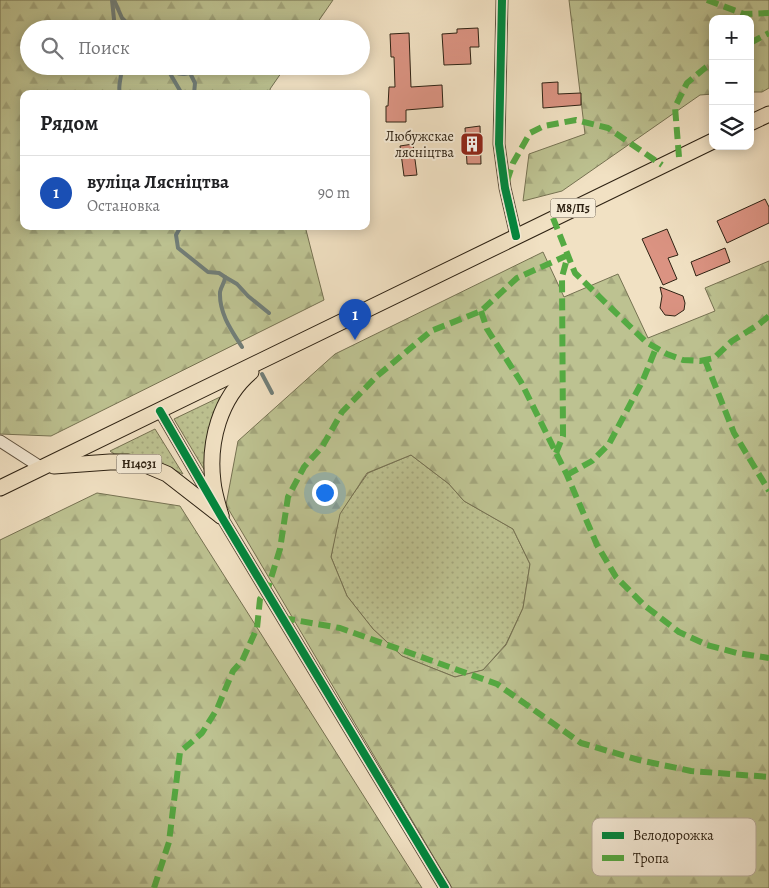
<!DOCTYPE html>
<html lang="ru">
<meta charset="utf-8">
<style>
:root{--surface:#fff;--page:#f2f2f2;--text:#202124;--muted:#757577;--line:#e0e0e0;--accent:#d93025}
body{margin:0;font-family:Alegreya,serif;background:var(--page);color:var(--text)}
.controls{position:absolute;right:15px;top:15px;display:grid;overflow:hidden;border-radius:10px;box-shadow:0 2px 12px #0003}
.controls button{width:45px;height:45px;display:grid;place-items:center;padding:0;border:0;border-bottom:1px solid var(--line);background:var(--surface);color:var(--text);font:25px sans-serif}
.you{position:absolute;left:324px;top:492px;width:18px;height:18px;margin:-12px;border:4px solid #fff;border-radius:50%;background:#1a73e8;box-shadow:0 0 0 8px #1a73e833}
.badge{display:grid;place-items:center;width:32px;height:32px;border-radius:50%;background:var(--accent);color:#fff;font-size:16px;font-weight:700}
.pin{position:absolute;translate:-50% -41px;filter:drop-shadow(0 1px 2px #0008)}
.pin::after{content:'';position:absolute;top:26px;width:18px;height:15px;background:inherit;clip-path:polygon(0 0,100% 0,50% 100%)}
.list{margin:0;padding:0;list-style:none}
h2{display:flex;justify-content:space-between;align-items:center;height:65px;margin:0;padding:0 20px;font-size:21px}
h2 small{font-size:16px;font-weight:400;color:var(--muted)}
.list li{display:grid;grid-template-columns:32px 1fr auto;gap:15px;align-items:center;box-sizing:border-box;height:75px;padding:0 20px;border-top:1px solid var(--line)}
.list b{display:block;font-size:19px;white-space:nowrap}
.list p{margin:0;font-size:16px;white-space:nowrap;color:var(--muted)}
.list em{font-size:16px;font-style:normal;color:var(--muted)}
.icon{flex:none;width:28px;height:28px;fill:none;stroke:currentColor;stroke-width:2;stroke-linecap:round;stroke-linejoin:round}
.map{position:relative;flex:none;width:769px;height:888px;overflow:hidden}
.search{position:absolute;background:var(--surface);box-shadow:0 2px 12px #0003;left:20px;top:20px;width:350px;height:55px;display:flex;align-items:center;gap:12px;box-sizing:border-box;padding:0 18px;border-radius:28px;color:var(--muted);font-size:19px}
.panel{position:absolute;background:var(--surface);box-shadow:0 2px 12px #0003;left:20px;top:90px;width:350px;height:140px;border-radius:10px}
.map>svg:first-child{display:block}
.grass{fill:url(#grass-dots);stroke:#767252}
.forest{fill:url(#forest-firs);stroke:#767252;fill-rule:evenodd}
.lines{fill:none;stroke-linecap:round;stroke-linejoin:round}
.stream{stroke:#717e78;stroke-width:4}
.building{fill:#db9382;stroke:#2e2213}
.minor-casing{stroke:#5f523f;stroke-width:13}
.major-casing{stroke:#2e2213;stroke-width:17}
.minor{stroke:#f6ecd8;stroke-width:11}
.major{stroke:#f1e1c3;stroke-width:15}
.quiet{stroke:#54aa42;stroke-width:6;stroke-dasharray:12 6;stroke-linecap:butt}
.cycleway-casing{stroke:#f6ecd8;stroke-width:11}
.cycleway{stroke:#00873e;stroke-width:8}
.labels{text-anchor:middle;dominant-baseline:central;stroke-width:4;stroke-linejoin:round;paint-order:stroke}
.shield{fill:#f6ecd8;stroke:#6a5f4e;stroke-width:1}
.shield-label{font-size:12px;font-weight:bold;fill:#2e2213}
.poi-label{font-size:14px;fill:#2e2213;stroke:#f6ecd8;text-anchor:end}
.key{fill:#f6ecd8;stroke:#baaf9d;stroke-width:1}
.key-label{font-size:14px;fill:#2e2213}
</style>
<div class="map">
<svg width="769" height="888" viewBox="0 0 769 888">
<defs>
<pattern id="grass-dots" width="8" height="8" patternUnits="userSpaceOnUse" patternTransform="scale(1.25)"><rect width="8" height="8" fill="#bdc291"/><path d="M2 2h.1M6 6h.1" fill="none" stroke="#a3a67c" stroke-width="1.8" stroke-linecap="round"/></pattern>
<pattern id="forest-firs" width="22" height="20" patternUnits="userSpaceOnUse" patternTransform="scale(1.25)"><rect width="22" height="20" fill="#bdc291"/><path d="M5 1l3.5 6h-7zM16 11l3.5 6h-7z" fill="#a3a67c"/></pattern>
</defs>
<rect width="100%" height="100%" fill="#f1e1c3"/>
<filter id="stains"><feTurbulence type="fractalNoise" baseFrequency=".004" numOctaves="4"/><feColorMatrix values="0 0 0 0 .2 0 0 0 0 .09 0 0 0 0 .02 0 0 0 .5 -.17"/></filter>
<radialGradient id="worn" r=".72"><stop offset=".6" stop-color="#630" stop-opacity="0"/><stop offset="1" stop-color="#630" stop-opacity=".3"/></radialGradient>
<g class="grass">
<polygon points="220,397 210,426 205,471 174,419"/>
<polygon points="155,429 183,474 149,458 114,454 110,451"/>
<polygon points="411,455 449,484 464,501 513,529 530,564 523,608 506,644 483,670 455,677 402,656 373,629 347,596 331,557 339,514 368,473"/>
</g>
<g class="forest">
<polygon points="0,0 333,0 313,29 29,29 29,66 286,66 270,89 271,94 24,94 24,226 305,226 324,300 51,436 0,434"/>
<polygon points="569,0 769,0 769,88 762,92 750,92 750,19 713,19 713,94 700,95 562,191 523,201 529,154 585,134"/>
<path d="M 543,252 L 564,297 L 618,274 L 648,338 L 715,311 L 705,288 L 769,261 L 769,888 L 452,888 L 226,505 L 238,441 L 335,354 ZM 411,455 L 449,484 L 464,501 L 513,529 L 530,564 L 523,608 L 506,645 L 483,670 L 455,677 L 402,656 L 373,629 L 347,596 L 331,557 L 340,514 L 367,473 Z"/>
<polygon points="97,493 180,506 422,888 0,888 0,540"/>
</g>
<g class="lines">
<g class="stream">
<polyline points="112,0 115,29"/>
<polyline points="114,0 122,18 133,29"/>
<path d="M 243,66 C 256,75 263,66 276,73 L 285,69 L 288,69 L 290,66"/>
<path d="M 167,68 C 181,79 192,73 206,66"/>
<polyline points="168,70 182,94"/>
<polyline points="190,73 195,83 194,94"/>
<path d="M 120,94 C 117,85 123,76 121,66"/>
<path d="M 181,226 L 176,235 L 178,248 L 208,272 L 219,273 L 225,277 C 225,283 221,286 220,292 C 219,313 231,330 242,347"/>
<polyline points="225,277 237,284 248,296 269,313"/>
<polyline points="262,374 272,393"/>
</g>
</g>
<g class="building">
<polygon points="478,28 479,47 470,47 471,64 444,65 442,34 457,33 457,29"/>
<polygon points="409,33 411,87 442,85 443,107 406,110 406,122 386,122 386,106 388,106 389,87 395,87 394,57 391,57 390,34"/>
<polygon points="558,82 558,94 581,93 581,105 543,108 542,83"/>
<polygon points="480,126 481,164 467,164 465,128"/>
<polygon points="413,144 417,175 404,176 400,146"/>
<polygon points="765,199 769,207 769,223 727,243 717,221"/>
<polygon points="667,229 678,255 668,258 677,279 663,285 642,239"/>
<polygon points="725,248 730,262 696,276 691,262"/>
<polygon points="660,287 683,296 685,303 684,310 675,316 665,315 660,308 662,296"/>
</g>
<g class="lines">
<g class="minor-casing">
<g id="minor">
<polyline points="502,0 499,144 505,188 516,236"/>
<polyline points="160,411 221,516 445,888"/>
<polyline points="0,441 42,468"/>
</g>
</g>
<g class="major-casing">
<g id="major">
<polyline points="750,123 769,114"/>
<polyline points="54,466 110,462 128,462 148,466 167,474 221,516"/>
<polyline points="0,488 713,141"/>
<path d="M 221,516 C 218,505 214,493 213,482 C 208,442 220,398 251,372"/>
</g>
</g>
<use href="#minor" class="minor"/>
<use href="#major" class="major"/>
<g class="quiet">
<polyline points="707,0 744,14 769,13"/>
<polyline points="750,43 769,33"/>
<polyline points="679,157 675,107 687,83 705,68 713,63"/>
<polyline points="507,181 513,163 530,133 544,126 576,120 608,128 662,165"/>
<polyline points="553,218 575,273 646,342 667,354 683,360 700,361 714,358 732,341 758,325 769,316"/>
<polyline points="481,311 487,329 521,382 567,475 597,545 616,577 644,605 679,632 707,645 737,653 769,658"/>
<polyline points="705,360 734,433 769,491"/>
<polyline points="556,453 563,436 562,277 568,255"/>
<polyline points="567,475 592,461 609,444 643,380 656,348"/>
<polyline points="283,618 340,628 497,684 581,743 639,760 691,771 769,777"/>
<polyline points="154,888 169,842 180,752 202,733 217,709 233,671 242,661 257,628 260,599 267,591 280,549 288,497 304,467 322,447 342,412 376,377 431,331 481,311 517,278 568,255"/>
</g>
<g class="cycleway-casing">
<g id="cycleway">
<polyline points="502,0 499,144 505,188 516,236"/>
<polyline points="160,411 221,516 445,888"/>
</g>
</g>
<use href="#cycleway" class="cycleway"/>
</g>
<defs>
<g id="building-square" transform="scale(1.25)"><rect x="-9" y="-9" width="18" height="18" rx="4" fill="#8f2418" stroke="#f6ecd8"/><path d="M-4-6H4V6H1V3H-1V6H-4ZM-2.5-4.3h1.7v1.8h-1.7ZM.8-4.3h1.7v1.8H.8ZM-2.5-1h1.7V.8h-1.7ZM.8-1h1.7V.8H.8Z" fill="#fff"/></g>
</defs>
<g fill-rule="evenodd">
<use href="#building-square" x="472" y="144"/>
</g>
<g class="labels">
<g class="shield">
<rect x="550.5" y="198.5" width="45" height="19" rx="4"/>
<rect x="116.5" y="454.5" width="45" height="19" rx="4"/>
</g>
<g class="shield-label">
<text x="573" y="208">М8/П5</text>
<text x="139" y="464">Н14031</text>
</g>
<g class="poi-label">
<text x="454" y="136">Любужскае<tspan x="454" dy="16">лясніцтва</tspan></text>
</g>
</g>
<rect x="592" y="818" width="164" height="58" rx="8" class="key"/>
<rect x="602" y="832" width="22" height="7" fill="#00873e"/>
<rect x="602" y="855" width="22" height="6" fill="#54aa42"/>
<g class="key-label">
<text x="633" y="840">Велодорожка</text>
<text x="633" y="863">Тропа</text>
</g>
<rect width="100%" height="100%" filter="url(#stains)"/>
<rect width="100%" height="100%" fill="url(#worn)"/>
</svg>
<div class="controls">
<button>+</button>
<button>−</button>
<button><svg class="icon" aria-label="layers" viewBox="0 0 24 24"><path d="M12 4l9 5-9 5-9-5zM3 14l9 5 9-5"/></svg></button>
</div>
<div class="you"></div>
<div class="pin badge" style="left:355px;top:340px;background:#1a4fb4">1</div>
<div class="search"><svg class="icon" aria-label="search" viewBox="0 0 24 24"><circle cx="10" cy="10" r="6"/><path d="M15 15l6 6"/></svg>Поиск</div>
<section class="panel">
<h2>Рядом<small></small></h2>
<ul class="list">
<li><span class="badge" style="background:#1a4fb4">1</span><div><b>вуліца Лясніцтва</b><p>Остановка</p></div><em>90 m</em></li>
</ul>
</section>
</div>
